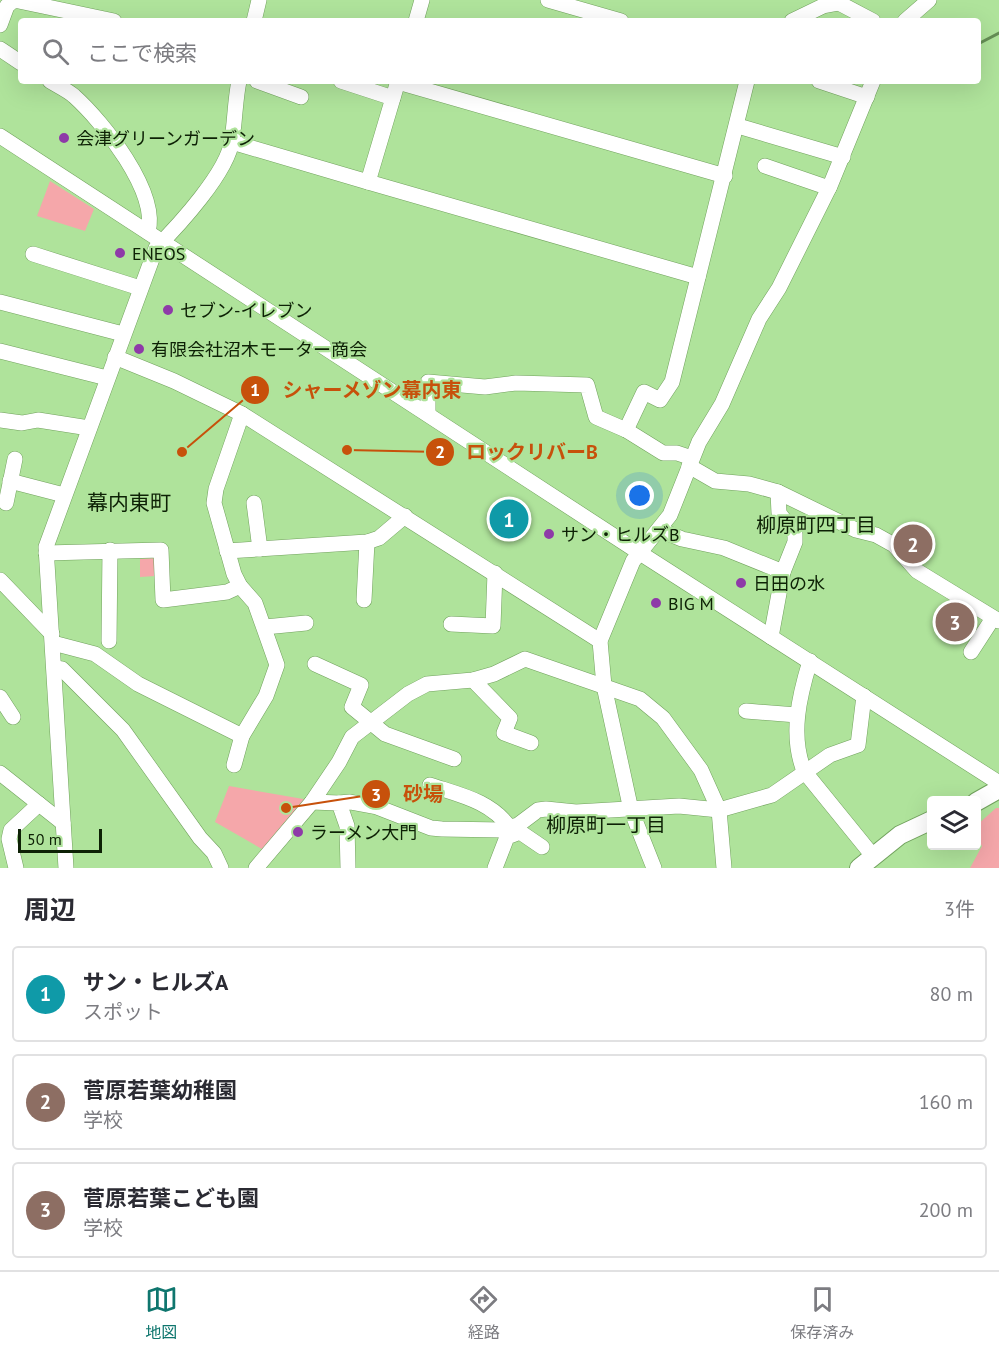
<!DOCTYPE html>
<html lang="ja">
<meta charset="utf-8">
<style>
:root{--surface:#fff;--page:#f7f7f7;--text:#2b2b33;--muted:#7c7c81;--line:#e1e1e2;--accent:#0f766e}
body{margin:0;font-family:"PT Sans","Noto Sans JP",sans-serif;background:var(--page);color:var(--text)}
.controls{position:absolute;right:18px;bottom:18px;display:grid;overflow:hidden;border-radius:6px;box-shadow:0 6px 24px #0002}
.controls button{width:54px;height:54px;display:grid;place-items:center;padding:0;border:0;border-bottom:2px solid var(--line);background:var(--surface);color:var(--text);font:30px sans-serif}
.scale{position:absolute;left:18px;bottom:15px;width:84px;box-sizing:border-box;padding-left:6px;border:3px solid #0d2105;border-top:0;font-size:16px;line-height:21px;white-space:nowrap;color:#0d2105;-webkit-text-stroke:4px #afe39b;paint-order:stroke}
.you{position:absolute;left:640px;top:496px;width:21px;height:21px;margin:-15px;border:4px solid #fff;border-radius:50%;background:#1a73e8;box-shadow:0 0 0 9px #1a73e833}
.badge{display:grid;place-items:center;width:39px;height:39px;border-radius:50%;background:var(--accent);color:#fff;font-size:20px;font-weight:700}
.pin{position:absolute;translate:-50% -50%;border:3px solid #fff;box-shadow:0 2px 6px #0006}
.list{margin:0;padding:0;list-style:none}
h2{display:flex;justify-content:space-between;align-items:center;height:78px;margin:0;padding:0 24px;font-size:26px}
h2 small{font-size:20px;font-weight:400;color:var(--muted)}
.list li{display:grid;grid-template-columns:39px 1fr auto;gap:18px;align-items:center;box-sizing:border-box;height:96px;margin:0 12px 12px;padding:0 12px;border:2px solid var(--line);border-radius:6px}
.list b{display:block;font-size:22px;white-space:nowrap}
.list p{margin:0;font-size:20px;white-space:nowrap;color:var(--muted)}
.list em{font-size:20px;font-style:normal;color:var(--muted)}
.icon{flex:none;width:33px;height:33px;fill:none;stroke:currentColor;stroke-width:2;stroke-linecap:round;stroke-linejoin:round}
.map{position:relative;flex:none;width:999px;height:868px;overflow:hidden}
.search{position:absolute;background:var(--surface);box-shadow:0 6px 24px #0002;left:18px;right:18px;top:18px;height:66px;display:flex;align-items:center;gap:15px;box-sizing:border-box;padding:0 21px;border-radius:6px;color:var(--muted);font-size:22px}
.sheet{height:402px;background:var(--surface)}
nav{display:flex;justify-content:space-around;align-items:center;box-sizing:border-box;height:84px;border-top:2px solid var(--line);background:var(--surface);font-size:16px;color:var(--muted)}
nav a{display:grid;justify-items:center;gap:3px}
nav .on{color:var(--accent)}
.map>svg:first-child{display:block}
.green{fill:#f5a7aa}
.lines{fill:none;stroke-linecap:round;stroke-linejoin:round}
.stream{stroke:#658e55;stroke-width:3}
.minor-casing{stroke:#71a25d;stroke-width:16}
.major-casing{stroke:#71a25d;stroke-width:20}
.minor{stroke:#fff;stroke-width:15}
.major{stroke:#fff;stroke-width:18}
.poi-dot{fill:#8e3aa8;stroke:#afe39b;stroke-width:2}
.labels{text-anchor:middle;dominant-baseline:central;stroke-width:4.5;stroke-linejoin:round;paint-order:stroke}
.poi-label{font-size:18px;fill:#0d2105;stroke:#afe39b;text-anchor:start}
.neighbourhood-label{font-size:20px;fill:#0d2105;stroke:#afe39b}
.quarter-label{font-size:21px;fill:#0d2105;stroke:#afe39b}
.leader{fill:none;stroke:#c7510b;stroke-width:2}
.callout-dot{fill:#c7510b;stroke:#afe39b;stroke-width:2}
.mark-label{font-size:18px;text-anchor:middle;font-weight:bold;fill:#fff}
.callout-label{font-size:20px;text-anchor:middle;font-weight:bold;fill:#c7510b;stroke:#afe39b;stroke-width:4.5;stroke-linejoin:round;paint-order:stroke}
</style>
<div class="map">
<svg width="999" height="868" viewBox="0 0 999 868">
<rect width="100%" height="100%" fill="#afe39b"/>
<g class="green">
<polygon points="50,181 94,209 85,231 37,216"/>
<polygon points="156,558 156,576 140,577 140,559"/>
<polygon points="229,786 309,800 269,853 215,822"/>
<polygon points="996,808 999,808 999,868 970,868 982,846 977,839 977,825"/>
</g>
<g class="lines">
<polyline class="stream" points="978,44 999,33"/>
<g class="minor-casing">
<g id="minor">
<polyline points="548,0 621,21"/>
<polyline points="839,3 873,21"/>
<polyline points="254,21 259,0"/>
<polyline points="416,21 422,0"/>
<polyline points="792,21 823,6 839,3 839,0"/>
<polyline points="905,21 929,0"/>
<polyline points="0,25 7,6 14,0 114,21"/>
<polyline points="0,49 21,63"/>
<path d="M 50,81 C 58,86 67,90 74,96 C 103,122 159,192 148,232"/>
<polyline points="257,81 301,97"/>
<polyline points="341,81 393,98"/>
<polyline points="819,81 867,97"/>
<polyline points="398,82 725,176"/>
<polyline points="738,126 843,157"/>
<polyline points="0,136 640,553 999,783"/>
<polyline points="232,142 368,182 398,81"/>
<polyline points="765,166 829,188"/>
<polyline points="368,182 698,277"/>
<polyline points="33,254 140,288"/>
<polyline points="0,302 123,334"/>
<polyline points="0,351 107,378"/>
<polyline points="115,357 174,381 242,414 600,641"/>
<polyline points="428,414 428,382 485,387 516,383 587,385 596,417 626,430 663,453 677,453 692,458"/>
<polyline points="0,420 22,423 38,420 89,428"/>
<polyline points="626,430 644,392 660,400 672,382 747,81"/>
<polyline points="689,466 715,481 749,484 778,492 856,530 876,535 894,545 917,571 999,621"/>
<polyline points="10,481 64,495"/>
<polyline points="6,503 15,459"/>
<polyline points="254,503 260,549"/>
<polyline points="660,530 682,539 724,548 783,572"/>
<polyline points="227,551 367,542 379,538 405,516"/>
<polyline points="46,553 161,550 163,600 227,592 240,586"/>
<polyline points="0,580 52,634"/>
<polyline points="364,600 367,542"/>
<polyline points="451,624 493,626 495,573"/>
<polyline points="265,627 306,623"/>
<polyline points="771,637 783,572 795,542 795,534 779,513 778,492"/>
<polyline points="109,641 110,550"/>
<polyline points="53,643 95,654 138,684 242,736 234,765"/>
<polyline points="971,652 993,618"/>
<path d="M 810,661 C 799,697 790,735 804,771 L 873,856"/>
<polyline points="315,664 361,685 352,707 385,734 454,759"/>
<polyline points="55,668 62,669 123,730 200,838 214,853 221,868"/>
<polyline points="473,680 510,718 504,733 531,743"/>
<polyline points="0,697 13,717"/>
<polyline points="746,711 797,715"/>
<polyline points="242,736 266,696 277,665 255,603 240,586 234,574 214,503 216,489 242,414"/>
<polyline points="0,773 63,823"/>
<path d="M 430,785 C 460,795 491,801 510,828"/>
<polyline points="312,802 339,803 347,826 348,868"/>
<polyline points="339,803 350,802 377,807 431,828 442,829 502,830 518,825 538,810 546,809 576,812 679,806 719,810 772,795 830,755 858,745 864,696"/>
<polyline points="16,868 9,839 11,830 39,804"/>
<path d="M 66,868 L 46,547 L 156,248 C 178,226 228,172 232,140 C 235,120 235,101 239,81"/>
<polyline points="256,868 312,802 339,762 352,737 408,694 427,684 473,680 494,674 525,659 640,699 663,718 701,770 719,810 724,868"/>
<polyline points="495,868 507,837 520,832 542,847"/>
<polyline points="654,868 631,810 604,686 600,641 633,561 670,515 699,442 722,404 759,319 779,288 830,186 873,81"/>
</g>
</g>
<g class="major-casing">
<g id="major">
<polyline points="976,802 999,789"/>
<polyline points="859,868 900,835 932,820"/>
</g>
</g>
<use href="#minor" class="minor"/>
<use href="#major" class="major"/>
</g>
<g class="poi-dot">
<circle cx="64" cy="138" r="6"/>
<circle cx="120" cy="253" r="6"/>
<circle cx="168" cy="310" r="6"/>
<circle cx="139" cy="349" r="6"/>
<circle cx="549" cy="534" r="6"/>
<circle cx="741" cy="583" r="6"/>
<circle cx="656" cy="603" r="6"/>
<circle cx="298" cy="832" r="6"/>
</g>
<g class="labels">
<g class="poi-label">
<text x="76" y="138">会津グリーンガーデン</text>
<text x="132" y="253">ENEOS</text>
<text x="180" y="310">セブン-イレブン</text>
<text x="151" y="349">有限会社沼木モーター商会</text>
<text x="561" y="534">サン・ヒルズB</text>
<text x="753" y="583">日田の水</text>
<text x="668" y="603">BIG M</text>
<text x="310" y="832">ラーメン大門</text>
</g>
<g class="neighbourhood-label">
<text x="816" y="525">柳原町四丁目</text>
<text x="606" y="825">柳原町一丁目</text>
</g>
<g class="quarter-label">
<text x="129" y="502">幕内東町</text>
</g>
</g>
<path class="leader" d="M182 452L255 390M347 450L440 452M286 808L376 794"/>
<g class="callout-dot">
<circle cx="182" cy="452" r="6"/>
<circle cx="347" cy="450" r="6"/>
<circle cx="286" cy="808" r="6"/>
<circle cx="255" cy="390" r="15"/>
<circle cx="440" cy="452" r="15"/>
<circle cx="376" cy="794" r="15"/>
</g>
<g class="mark-label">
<text x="255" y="396">1</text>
<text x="440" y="458">2</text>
<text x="376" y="801">3</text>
</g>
<g class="callout-label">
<text x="372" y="397">シャーメゾン幕内東</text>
<text x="532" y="459">ロックリバーB</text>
<text x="423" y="801">砂場</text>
</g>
</svg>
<div class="controls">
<button><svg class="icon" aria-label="layers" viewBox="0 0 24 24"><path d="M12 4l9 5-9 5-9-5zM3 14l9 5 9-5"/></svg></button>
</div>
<div class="scale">50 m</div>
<div class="you"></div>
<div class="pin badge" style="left:509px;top:519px;background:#0f9aa8">1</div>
<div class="pin badge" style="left:913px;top:544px;background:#8d6e63">2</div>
<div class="pin badge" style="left:955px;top:622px;background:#8d6e63">3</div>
<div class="search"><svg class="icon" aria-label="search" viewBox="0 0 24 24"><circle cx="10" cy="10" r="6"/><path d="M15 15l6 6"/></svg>ここで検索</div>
</div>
<section class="sheet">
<h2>周辺<small>3件</small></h2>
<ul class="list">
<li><span class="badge" style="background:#0f9aa8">1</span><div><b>サン・ヒルズA</b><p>スポット</p></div><em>80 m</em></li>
<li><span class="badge" style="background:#8d6e63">2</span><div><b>菅原若葉幼稚園</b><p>学校</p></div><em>160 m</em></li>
<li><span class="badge" style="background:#8d6e63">3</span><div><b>菅原若葉こども園</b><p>学校</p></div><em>200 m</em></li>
</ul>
</section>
<nav>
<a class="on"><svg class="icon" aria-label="map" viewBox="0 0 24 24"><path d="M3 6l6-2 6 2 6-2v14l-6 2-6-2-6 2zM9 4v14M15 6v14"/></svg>地図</a>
<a><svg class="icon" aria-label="directions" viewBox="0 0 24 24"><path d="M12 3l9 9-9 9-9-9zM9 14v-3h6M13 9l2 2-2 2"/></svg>経路</a>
<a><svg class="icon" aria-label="saved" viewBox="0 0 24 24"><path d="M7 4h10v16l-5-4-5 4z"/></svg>保存済み</a>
</nav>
